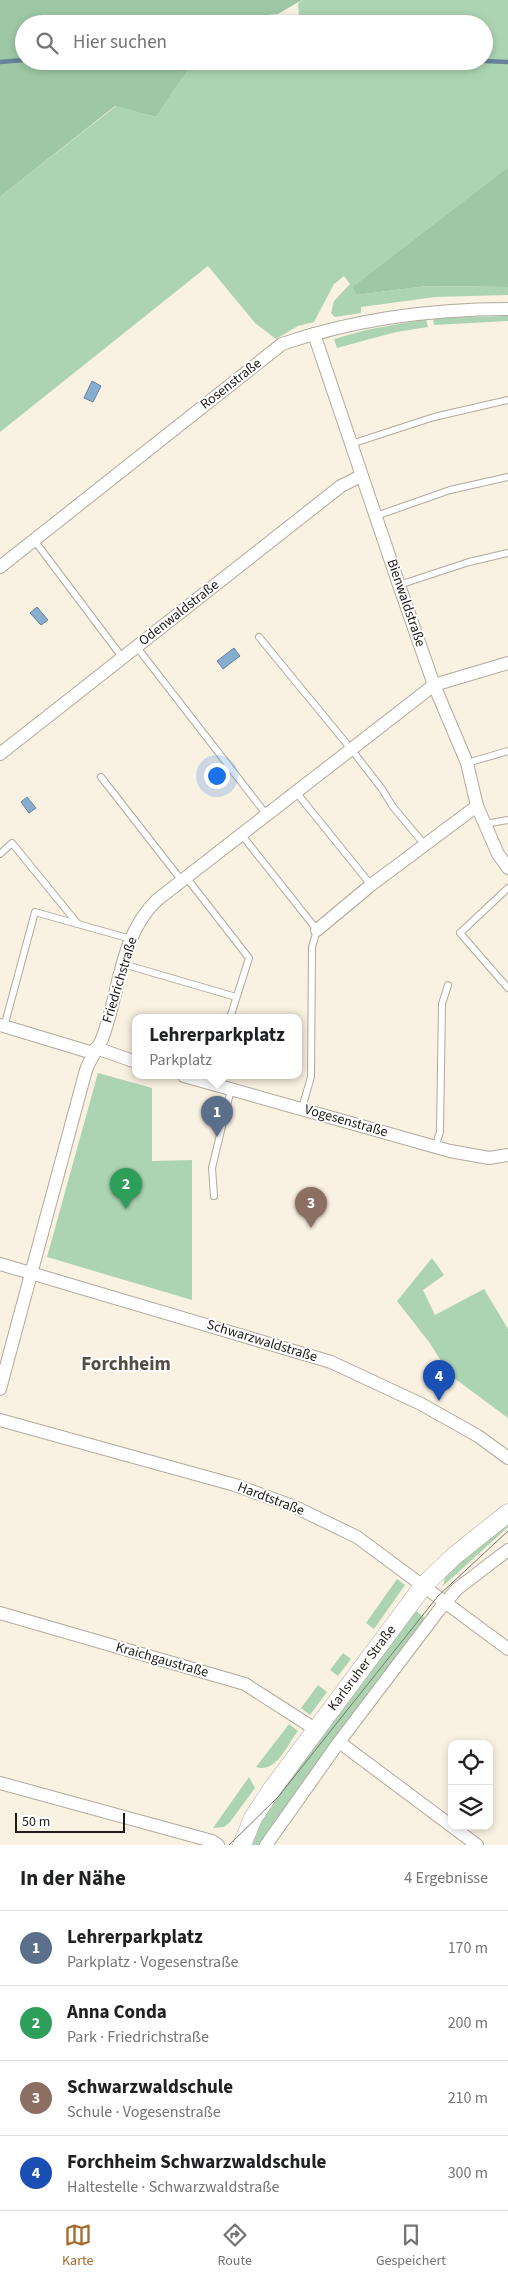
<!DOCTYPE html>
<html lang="de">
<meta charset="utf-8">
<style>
:root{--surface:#fff;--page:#f6f6f6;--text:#202124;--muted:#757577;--line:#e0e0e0;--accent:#a5692c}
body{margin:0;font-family:"Source Sans 3",sans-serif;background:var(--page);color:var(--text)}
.controls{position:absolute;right:15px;bottom:15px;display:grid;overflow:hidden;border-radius:10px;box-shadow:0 2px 8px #0003}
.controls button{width:45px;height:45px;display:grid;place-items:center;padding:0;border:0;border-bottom:1px solid var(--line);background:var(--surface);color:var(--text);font:25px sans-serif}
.scale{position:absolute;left:15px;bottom:12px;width:110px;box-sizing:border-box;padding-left:5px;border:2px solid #1f1c17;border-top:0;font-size:14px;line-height:18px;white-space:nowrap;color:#1f1c17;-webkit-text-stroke:4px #fff;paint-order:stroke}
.you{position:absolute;left:216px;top:775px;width:18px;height:18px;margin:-12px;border:4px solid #fff;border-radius:50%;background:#1a73e8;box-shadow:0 0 0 8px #1a73e833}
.badge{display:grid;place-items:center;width:32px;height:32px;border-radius:50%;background:var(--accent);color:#fff;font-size:16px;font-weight:700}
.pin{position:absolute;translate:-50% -41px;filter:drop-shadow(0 1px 2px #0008)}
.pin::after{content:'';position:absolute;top:26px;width:18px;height:15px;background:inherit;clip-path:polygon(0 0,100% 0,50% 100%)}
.popup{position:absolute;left:132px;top:1014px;width:170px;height:65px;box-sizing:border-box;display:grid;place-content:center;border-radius:10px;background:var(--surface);filter:drop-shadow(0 1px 4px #0005);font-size:16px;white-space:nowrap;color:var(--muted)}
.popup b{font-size:19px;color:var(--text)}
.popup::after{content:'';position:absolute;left:50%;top:100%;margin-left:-10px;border:10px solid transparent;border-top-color:var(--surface)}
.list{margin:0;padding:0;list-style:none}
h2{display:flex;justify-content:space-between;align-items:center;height:65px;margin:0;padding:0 20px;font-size:21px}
h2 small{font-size:16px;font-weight:400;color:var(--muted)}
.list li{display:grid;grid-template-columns:32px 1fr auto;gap:15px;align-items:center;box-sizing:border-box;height:75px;padding:0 20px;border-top:1px solid var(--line)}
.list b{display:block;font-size:19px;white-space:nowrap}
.list p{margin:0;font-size:16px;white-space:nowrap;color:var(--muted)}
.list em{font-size:16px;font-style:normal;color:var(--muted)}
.icon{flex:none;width:28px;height:28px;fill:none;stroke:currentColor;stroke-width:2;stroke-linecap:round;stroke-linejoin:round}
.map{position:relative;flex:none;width:508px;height:1845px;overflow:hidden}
.search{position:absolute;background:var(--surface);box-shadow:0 2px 8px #0003;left:15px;right:15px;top:15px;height:55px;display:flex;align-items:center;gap:12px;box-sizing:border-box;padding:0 18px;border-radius:28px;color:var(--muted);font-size:19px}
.sheet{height:365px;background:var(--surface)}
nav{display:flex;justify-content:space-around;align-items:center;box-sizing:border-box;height:70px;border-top:1px solid var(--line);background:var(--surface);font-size:14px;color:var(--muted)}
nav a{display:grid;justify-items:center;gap:2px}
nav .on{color:var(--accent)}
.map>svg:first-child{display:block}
.green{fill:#acd4b2}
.forest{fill:#9ec8a5}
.water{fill:#86aed1;stroke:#678299}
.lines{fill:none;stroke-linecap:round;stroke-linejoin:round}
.stream{stroke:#678299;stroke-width:4.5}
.lane-casing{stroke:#b1aa9c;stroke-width:8}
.street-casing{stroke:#b1aa9c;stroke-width:14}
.secondary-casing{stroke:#b1aa9c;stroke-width:19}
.lane{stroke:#fff;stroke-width:6}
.street{stroke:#fff;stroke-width:12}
.secondary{stroke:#fff;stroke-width:18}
.tram{stroke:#7c776e;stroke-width:1}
.labels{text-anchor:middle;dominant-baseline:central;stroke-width:4;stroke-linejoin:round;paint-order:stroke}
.street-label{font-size:14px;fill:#1f1c17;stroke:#fff}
.district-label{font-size:19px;font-weight:bold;fill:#544d41;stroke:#fff}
</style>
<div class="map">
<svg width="508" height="1845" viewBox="0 0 508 1845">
<rect width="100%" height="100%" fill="#f9f1e2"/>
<g class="green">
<polygon points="302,0 508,0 508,167 352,287 356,295 427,286 508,287 508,295 435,297 361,307 361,313 335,317 331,313 334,301 350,284 344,276 334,284 314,322 298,326 276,339 255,323 208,266 0,432 0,197 116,106 156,117 194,61 484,61 484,24 300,24 298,4"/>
<polygon points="508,316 508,321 434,325 433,318"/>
<polygon points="426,319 428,327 396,332 337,348 334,339 366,330"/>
<polygon points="98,1073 152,1088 152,1161 192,1160 192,1300 47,1257"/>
<polygon points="432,1258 444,1275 423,1290 435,1315 484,1289 508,1329 508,1418 450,1375 429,1342 397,1301"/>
<polygon points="508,1521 508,1527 443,1586 446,1571"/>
<polygon points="397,1579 405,1585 374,1629 366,1623"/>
<polygon points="414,1609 426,1619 262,1845 250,1845 259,1820"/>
<polygon points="343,1653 351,1659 338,1676 330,1670"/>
<polygon points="318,1685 327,1692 310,1715 301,1708"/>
<path d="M 289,1724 L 298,1731 C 287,1745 276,1774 256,1767 Z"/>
<polygon points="249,1777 255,1788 230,1822 224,1827 213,1828"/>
</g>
<g class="forest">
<polygon points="0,0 302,0 278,14 223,19 220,24 24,24 24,61 194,61 156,117 115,106 0,197"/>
<polygon points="508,167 508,287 427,286 356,295 352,287"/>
</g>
<g class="water">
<polygon points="92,381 101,386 93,402 84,398"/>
<polygon points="37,607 48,620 41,625 30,613"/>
<polygon points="234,648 240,656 223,669 217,661"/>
<polygon points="27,797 36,808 29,813 21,802"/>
</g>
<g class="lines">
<g class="stream">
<polyline points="484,61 508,62"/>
<polyline points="0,62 24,60"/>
</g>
<g class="lane-casing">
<g id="lane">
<polyline points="351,444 434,417 508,400"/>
<polyline points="376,516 450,490 508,477"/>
<polyline points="34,540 122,657"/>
<polyline points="399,585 469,562 508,553"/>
<polyline points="259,637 351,749 382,789 393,807 425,845"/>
<polyline points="136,646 266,814"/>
<polyline points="467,763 508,751"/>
<polyline points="101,777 182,881"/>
<polyline points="296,792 371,885"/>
<polyline points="485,824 508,820"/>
<polyline points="241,834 317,930 312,947 311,1077 302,1108"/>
<polyline points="0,854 12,843 77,923"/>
<polyline points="186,877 249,958 230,1018"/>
<polyline points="508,888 460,933 508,988"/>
<polyline points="123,964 236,997"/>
<polyline points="4,1027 35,912 131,939"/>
<polyline points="435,1147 440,1132 442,1004 448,985"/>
<polyline points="214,1196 212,1168 231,1089"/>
</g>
</g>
<g class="street-casing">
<g id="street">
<polyline points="314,334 399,585 434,685 467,763 477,806 498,854 508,868"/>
<path d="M 0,567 L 282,344 C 355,319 431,309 508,309"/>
<polyline points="0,754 341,486 361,476"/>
<polyline points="317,930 371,885 477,806"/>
<polyline points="0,1025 93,1053"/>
<polyline points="96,1048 136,1062"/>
<polyline points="184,1076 450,1151 489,1158 508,1155"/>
<polyline points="0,1264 331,1362 421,1404 478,1436 508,1458"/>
<path d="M 0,1389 L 86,1070 C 90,1059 98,1049 102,1039 C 120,993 119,936 157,900 L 434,685 L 508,663"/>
<polyline points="0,1420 235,1485 295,1507 357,1537 508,1649"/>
<polyline points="0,1613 245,1684 315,1729"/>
<polyline points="339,1742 477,1845"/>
<polyline points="0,1783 212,1841 218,1845"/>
<polyline points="266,1845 339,1742 439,1610 457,1589 508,1550"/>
</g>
</g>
<g class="secondary-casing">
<polyline id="secondary" points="242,1845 253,1818 272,1789 424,1585 453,1557 508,1513"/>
</g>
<use href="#lane" class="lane"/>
<use href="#street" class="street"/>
<use href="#secondary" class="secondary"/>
<polyline class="tram" points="229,1845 278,1797 438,1596 508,1531"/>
</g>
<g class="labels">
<g class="street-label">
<text transform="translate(231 384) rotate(-38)">Rosenstraße</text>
<text transform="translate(406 603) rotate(71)">Bienwaldstraße</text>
<text transform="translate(179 613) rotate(-38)">Odenwaldstraße</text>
<text transform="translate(120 980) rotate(-73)">Friedrichstraße</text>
<text transform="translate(346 1121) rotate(16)">Vogesenstraße</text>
<text transform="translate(262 1341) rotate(17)">Schwarzwaldstraße</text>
<text transform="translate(271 1499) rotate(21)">Hardtstraße</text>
<text transform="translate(162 1660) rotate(16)">Kraichgaustraße</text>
<text transform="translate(362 1668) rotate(-53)">Karlsruher Straße</text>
</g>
<g class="district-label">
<text x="126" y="1364">Forchheim</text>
</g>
</g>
</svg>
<div class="controls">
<button><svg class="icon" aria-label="locate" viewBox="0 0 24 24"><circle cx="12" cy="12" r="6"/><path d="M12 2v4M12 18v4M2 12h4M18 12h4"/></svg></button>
<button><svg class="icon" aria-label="layers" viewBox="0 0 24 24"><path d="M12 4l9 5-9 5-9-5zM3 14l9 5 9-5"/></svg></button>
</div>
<div class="scale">50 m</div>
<div class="you"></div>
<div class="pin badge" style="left:217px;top:1137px;background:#5c6f8a">1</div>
<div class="popup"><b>Lehrerparkplatz</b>Parkplatz</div>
<div class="pin badge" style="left:126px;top:1209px;background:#2e9e5b">2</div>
<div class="pin badge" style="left:311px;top:1228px;background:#8d6e63">3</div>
<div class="pin badge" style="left:439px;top:1401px;background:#1a4fb4">4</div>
<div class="search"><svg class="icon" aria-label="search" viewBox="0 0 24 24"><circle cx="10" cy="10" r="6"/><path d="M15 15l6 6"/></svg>Hier suchen</div>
</div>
<section class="sheet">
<h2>In der Nähe<small>4 Ergebnisse</small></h2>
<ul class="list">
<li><span class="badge" style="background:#5c6f8a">1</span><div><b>Lehrerparkplatz</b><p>Parkplatz · Vogesenstraße</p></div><em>170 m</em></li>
<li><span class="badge" style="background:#2e9e5b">2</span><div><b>Anna Conda</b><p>Park · Friedrichstraße</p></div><em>200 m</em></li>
<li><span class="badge" style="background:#8d6e63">3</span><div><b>Schwarzwaldschule</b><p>Schule · Vogesenstraße</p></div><em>210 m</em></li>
<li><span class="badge" style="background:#1a4fb4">4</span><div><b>Forchheim Schwarzwaldschule</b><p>Haltestelle · Schwarzwaldstraße</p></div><em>300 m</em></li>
</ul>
</section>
<nav>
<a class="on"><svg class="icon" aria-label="map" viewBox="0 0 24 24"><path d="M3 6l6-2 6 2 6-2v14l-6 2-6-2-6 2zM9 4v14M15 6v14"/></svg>Karte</a>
<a><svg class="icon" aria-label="directions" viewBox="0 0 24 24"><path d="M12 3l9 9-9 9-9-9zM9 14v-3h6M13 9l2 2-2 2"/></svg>Route</a>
<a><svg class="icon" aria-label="saved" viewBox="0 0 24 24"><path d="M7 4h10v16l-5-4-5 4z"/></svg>Gespeichert</a>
</nav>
